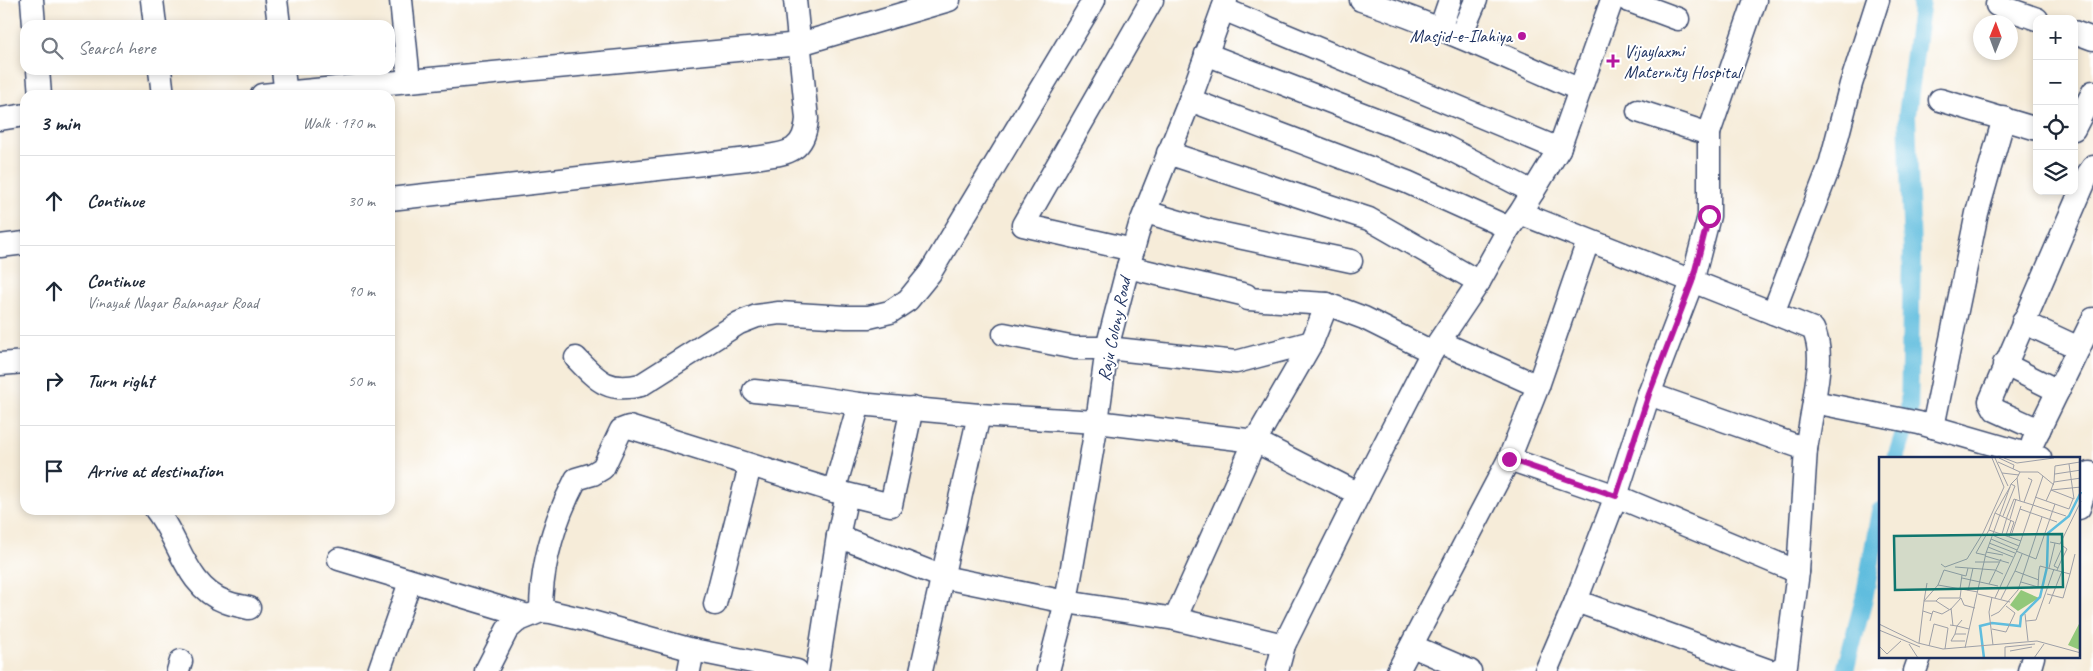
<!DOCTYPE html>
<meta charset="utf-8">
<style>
:root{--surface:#fff;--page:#f2f2f3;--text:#1f2937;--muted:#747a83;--line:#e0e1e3}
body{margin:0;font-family:Caveat,sans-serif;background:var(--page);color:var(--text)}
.controls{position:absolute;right:15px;top:15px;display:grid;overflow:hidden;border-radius:10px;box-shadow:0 2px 8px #0003}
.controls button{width:45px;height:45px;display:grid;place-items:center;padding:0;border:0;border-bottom:1px solid var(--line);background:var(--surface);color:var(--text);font:25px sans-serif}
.compass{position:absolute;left:1973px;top:15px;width:45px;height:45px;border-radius:50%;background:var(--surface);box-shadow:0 2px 8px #0003;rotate:1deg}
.stop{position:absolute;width:15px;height:15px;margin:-11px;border:4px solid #b5179e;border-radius:50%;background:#fff}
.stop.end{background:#b5179e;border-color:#fff;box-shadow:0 1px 5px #0008}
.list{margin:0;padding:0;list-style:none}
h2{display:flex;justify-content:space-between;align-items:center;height:65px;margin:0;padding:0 20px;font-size:21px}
h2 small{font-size:16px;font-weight:400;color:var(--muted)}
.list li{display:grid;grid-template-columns:32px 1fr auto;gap:15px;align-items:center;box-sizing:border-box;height:90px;padding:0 20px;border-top:1px solid var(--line)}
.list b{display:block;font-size:19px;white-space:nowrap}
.list p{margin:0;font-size:16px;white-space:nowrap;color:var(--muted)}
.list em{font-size:16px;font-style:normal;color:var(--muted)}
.icon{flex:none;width:28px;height:28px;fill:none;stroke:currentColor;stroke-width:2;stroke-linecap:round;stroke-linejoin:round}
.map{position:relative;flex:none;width:2093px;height:671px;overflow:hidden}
.search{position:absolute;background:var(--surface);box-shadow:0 2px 8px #0003;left:20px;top:20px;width:375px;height:55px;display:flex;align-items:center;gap:12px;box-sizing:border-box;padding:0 18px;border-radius:15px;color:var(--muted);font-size:19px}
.panel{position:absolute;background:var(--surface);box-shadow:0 2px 8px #0003;left:20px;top:90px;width:375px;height:425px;border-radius:15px}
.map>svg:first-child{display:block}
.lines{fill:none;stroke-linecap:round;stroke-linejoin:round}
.canal{stroke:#60bdde;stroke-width:18}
.minor-casing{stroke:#3c4b70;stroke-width:25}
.minor{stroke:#fff;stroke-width:22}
.route{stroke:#b5179e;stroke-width:6}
.poi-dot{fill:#b5179e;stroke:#fff;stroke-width:2}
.labels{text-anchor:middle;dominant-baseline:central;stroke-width:4;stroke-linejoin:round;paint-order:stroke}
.poi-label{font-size:18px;fill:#1b2f5e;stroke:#fff;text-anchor:end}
.street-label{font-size:18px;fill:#1b2f5e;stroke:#fff}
.inset-river{fill:none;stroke:#60bdde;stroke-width:2.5}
.inset-road{fill:none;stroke:#9ea0a8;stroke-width:1}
.view{fill:#0f766e;fill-opacity:0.15;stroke:#0f766e;stroke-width:2.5}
.inset-edge{fill:none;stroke:#1b2f5e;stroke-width:2.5}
</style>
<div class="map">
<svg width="2093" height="671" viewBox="0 0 2093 671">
<rect width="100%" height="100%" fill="#fff"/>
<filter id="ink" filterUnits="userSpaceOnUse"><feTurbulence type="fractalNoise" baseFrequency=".02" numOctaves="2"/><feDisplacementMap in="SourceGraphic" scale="10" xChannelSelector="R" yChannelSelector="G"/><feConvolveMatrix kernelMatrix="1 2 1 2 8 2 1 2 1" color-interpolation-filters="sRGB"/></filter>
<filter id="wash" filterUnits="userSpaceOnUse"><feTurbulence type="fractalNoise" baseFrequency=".0096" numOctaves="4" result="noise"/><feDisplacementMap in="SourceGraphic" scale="20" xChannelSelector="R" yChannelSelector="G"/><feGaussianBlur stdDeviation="1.12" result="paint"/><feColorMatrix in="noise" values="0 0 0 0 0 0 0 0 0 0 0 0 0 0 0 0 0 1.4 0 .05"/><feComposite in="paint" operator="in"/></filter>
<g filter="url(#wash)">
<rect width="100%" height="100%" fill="#f6ecd9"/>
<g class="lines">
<g class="canal">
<polyline points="1896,458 1909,417 1912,250 1907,115 1922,0"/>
<polyline points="1845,671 1864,599 1880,511"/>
</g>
</g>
</g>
<g filter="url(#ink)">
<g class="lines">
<g class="minor-casing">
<g id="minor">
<polyline points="32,0 34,25"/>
<polyline points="152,0 155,25"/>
<polyline points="276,0 279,25"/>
<polyline points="401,0 409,81"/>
<path d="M 1361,0 C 1437,25 1508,58 1580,90"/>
<polyline points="1627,0 1678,19"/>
<polyline points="1997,5 2037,19"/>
<polyline points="1223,9 1559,149"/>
<polyline points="1440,29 1450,0"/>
<polyline points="2074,32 2093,39"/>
<polyline points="1460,37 1476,0"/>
<polyline points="1206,54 1438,143 1533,192"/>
<polyline points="38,70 40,95"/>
<polyline points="160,70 163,95"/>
<polyline points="283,70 286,95"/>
<polyline points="262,95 800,44 949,0"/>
<polyline points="1190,100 1407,182 1509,228"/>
<polyline points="1940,100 2037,129"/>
<polyline points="1638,111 1709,134"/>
<polyline points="0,119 25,115"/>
<polyline points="2074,129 2093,92"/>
<polyline points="1168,153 1369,219 1479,282"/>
<path d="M 390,199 L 748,159 C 780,153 804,158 807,119 L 795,0"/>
<polyline points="1146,212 1210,231 1351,261"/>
<polyline points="1520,213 1773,313 1830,165 1851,84 1878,0"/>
<polyline points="1588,241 1538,386 1509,459 1616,496 1798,572"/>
<polyline points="0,246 25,243"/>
<polyline points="1133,250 1023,225 1152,0"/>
<polyline points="1128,267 1246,295 1248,299 1327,304 1364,318 1432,352"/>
<path d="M 1773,313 L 1813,329 C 1824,352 1817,377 1814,402"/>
<polyline points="2023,322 2079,348"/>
<polyline points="1004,334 1075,348 1107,348 1236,362 1312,342"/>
<polyline points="1440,342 1538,386"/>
<path d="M 576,358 C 598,381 608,393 641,385 L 739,323 L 757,316 L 779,313 L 846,317 L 869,317 L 890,312 L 908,300 L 930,273 L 1094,0"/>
<polyline points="0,364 25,362"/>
<polyline points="2004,364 2058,391"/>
<polyline points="754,391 805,396 859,404 979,415 1097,422 1255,441 1359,494"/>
<polyline points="1649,394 1806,449"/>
<polyline points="1933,427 1977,213 2004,118"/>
<polyline points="2039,430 1995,410 1990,401 2088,174 2093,167"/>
<polyline points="2033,442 2093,319"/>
<polyline points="834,491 859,404"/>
<polyline points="2079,508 2090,473"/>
<path d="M 156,510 C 180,540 186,588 226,602 C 233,605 241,606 249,608"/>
<polyline points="838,536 943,577 1066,602 1175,619 1284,645"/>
<polyline points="339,559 528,616"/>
<polyline points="1576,601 1770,671"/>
<polyline points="715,604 750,466"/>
<path d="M 541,611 C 541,563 554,521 576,479 L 593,474 L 603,468 L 621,430 L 629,427 L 834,491 L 891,505 L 912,408"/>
<polyline points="1175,619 1255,441 1312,342 1327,304"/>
<polyline points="1412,646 1470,671"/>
<polyline points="178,671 181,661"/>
<polyline points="379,671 410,582"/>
<polyline points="486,671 507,630 517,621 541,611 551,612 585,620 693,650 797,671"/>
<polyline points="689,671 693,650"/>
<polyline points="817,671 838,536 847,495"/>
<polyline points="921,671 979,415"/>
<polyline points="1048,671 1066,602 1097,422 1107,348 1128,267 1140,225 1190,100 1226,0"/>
<polyline points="1277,671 1284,645 1359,494 1432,352 1479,282 1509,228 1520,213 1559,149 1612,0"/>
<polyline points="1398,671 1509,459"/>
<polyline points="1546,671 1576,601 1616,496 1649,394 1692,282 1709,216 1709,133 1755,0"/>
<polyline points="1777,671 1786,665 1798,572 1806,449 1814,402 1919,423 2040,458"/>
<polyline points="1915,671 1920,657"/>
<polyline points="2029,671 2033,657"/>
</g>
</g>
<use href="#minor" class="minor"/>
</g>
</g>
<g class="lines" filter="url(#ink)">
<polyline class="route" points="1509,459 1616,496 1649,394 1692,282 1709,216"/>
</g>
<g class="poi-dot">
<circle cx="1522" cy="36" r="5"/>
<path d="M1610.5 53.5h5v5h5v5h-5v5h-5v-5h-5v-5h5z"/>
</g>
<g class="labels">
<g class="poi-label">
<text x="1512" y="36">Masjid-e-Ilahiya</text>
<text x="1624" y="51" text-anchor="start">Vijaylaxmi<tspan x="1624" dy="21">Maternity Hospital</tspan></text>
</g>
<g class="street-label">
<text transform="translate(1114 329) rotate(-78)">Raju Colony Road</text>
</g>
</g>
<g transform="translate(1879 457)">
<rect width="201" height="201" fill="#f6ecd9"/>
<path d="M 142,133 L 160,141 L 139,154 L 131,148 ZM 201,165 L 202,193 L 201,193 L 189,188 Z" fill="#92c87a"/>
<path class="inset-river" d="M 105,201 L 101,169 L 113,166 L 141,169 L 142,159 L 161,140 L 168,110 L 169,76 L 190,59 L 202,35"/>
<path class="inset-road" d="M 116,1 L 129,29M 120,1 L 135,8 L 134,12M 125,1 L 138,6 L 175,1M 119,5 L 141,15M 123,16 L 140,18M 176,17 L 202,13M 138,21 L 141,15 L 159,15 L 164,19M 175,25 L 176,9 L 201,5M 175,28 L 164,19 L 154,48 L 187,59M 172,33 L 175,25 L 202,21M 172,33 L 202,30M 156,40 L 190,52 L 194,42M 167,44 L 172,33 L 195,42 L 190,7M 145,45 L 153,23 L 149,21M 142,49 L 141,52 L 178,65M 116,56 L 110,73 L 142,84M 124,59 L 136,29 L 132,27M 128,60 L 135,42 L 141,44M 131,62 L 137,42M 123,77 L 128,60M 113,78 L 140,89M 127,78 L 132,63M 132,79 L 141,52M 130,80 L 135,65 L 116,56 L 131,30M 112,82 L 138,93M 171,85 L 181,87 L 202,44M 110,86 L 136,96M 109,90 L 134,100M 137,94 L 157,102 L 176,47M 107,95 L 124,98M 143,97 L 136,114 L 160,123M 106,98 L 97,96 L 110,73M 106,99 L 130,106M 96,105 L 120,105M 62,107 L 66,110 L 88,102 L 104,76 L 125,30 L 113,1M 76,110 L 116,113 L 124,117M 170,111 L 176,86M 160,113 L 161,109 L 191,117 L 184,141 L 168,137M 178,113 L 179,111 L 182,104 L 188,92 L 184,89 L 175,109 L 179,111M 191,117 L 196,97M 83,121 L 119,129M 142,125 L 159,130 L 160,113M 110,127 L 122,102M 59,128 L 65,113 L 83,118M 81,132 L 83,118 L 87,119 L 89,111M 89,134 L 94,111M 99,137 L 131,145M 113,140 L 110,155 L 114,188M 82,141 L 71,153 L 57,144 L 60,141 L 81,141 L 82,133M 82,141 L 85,148 L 96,151M 122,142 L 136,114M 45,144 L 59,128 L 99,135M 45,144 L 48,126M 170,147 L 183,114M 72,151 L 74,169M 44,154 L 53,157 L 51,164M 53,157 L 54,154 L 63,157 L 70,153M 146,157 L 149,184M 112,159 L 120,155 L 139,133 L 163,60M 83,163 L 78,169 L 90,172M 147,164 L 157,163 L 175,112M 0,167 L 39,186 L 64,192 L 158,184 L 202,196M 71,168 L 78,169 L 76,177 L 87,177M 113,172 L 127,175 L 136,156 L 127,149M 0,173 L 41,190M 76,177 L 72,184 L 86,184M 40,186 L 45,144 L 57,144M 30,187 L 39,201M 0,189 L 8,197 L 22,184M 50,189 L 55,167 L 69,171 L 66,192M 86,191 L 107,96 L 132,27 L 138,21 L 141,44 L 154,48 L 140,89 L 116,141M 131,194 L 153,190M 126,200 L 126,190 L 156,187M 155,201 L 165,187"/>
<path class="view" d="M 183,77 L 184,130 L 16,133 L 15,79 Z"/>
<rect width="201" height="201" class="inset-edge"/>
</g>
</svg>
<div class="controls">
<button>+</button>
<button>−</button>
<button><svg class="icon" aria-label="locate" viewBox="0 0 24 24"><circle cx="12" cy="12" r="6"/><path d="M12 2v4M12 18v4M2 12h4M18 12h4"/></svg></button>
<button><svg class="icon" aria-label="layers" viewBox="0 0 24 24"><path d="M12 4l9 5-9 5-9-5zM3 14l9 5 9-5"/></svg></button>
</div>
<svg class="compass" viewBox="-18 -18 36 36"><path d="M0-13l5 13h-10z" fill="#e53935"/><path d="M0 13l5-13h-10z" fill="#747a83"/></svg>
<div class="stop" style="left:1709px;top:216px"></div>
<div class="stop end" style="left:1509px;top:459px"></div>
<div class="search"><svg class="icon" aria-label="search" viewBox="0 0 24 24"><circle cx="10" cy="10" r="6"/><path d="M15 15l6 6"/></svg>Search here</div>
<section class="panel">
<h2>3 min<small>Walk · 170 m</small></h2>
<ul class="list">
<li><svg class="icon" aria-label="ahead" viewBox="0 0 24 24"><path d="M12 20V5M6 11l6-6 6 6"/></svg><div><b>Continue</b></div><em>30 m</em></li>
<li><svg class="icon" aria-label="ahead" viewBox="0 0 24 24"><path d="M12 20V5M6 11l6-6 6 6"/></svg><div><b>Continue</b><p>Vinayak Nagar Balanagar Road</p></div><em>90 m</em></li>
<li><svg class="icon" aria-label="right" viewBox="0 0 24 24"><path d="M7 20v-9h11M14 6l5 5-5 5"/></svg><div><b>Turn right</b></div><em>50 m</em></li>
<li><svg class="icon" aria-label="arrive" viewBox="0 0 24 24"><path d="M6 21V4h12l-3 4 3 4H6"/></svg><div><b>Arrive at destination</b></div></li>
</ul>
</section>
</div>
